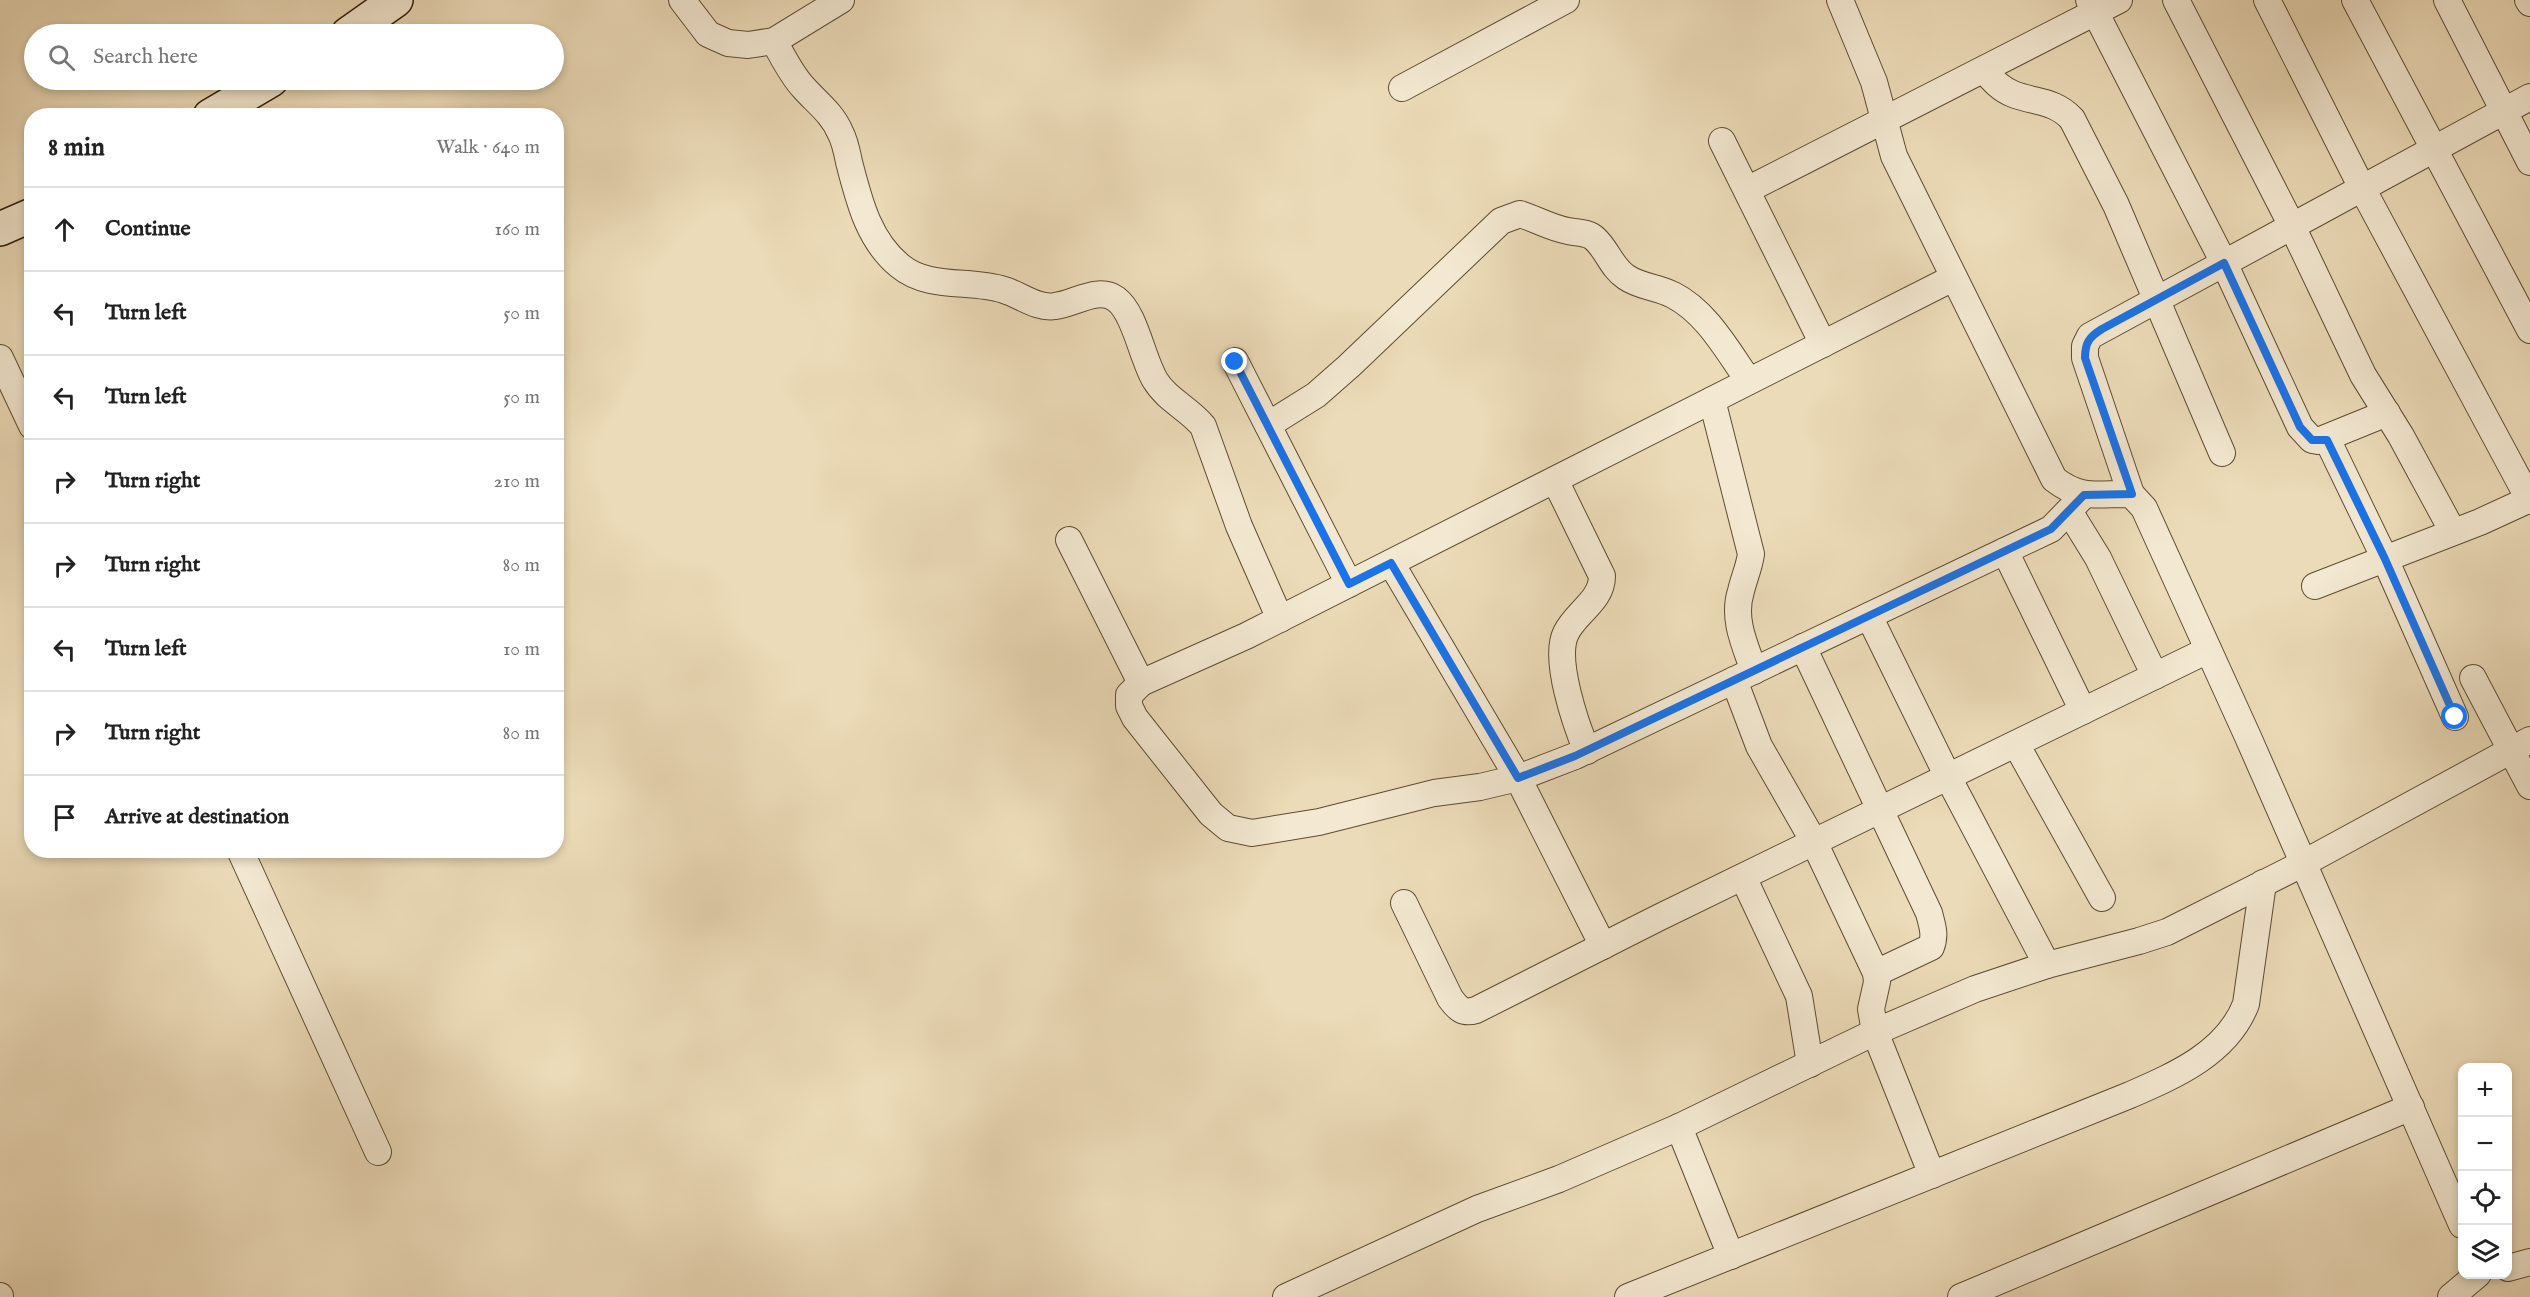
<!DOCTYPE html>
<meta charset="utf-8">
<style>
:root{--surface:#fff;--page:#f2f2f2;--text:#222;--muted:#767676;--line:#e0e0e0}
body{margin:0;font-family:"IM FELL English",serif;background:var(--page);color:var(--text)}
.controls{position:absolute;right:18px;bottom:18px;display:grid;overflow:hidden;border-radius:12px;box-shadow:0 3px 9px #0003}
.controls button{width:54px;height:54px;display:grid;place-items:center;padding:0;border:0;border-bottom:2px solid var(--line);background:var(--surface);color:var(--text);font:30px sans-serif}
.stop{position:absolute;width:18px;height:18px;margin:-14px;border:4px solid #1a73e8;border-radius:50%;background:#fff}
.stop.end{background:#1a73e8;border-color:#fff;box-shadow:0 2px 6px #0008}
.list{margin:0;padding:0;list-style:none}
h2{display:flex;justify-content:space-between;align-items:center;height:78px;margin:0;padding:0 24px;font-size:26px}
h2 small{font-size:20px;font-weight:400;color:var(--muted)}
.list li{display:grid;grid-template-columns:39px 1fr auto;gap:18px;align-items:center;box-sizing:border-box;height:84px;padding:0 24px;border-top:2px solid var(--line)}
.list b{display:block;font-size:22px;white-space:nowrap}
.list em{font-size:20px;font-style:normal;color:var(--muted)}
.icon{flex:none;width:33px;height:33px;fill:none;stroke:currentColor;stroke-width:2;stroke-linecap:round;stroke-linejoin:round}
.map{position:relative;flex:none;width:2530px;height:1297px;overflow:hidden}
.search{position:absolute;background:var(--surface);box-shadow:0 3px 9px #0003;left:24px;top:24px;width:540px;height:66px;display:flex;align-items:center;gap:15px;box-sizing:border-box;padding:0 21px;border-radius:33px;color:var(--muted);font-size:22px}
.panel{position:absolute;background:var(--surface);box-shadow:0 3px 9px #0003;left:24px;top:108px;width:540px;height:750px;border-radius:24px}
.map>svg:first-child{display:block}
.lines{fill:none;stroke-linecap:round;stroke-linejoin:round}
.street-casing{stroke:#5d4c32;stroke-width:28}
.secondary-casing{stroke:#2d1c05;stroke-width:36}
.street{stroke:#f3e8d1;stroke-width:26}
.secondary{stroke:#f3e8d1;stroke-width:33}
.route{stroke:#1a73e8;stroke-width:8}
</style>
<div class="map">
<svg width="2530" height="1297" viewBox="0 0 2530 1297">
<rect width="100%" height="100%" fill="#ecdbb8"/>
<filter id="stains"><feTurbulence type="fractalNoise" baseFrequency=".00333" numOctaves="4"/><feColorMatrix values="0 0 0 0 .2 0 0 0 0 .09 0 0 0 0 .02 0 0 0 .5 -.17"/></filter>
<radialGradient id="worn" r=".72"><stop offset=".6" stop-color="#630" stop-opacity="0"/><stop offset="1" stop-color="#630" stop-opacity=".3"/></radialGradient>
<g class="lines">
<g class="street-casing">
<g id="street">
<polyline points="682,0 708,34 728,43 748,45 774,41 841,0"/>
<path d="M 1840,0 L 1874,82 L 1894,156 L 2054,479 C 2082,501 2099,493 2131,494 L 2144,508 L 2248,737 L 2462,1225"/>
<polyline points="2089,0 2224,263 2300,427 2312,440 2318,441 2387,413"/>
<polyline points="2176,0 2292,226 2363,375 2401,436 2453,532"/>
<polyline points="2267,0 2362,188 2530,501"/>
<polyline points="2355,0 2530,330"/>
<polyline points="2447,0 2530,162"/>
<polyline points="2528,0 2530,3"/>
<path d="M 774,41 C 783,57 791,74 803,87 C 816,102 832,113 840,132 C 845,141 847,152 849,162 C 859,200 868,240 900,266 C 929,290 971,279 1004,290 C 1021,295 1037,309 1055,306 C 1074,304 1098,286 1116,299 C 1135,313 1142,358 1155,380 C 1167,400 1188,408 1203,426 L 1239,526 L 1280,619"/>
<path d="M 1984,70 C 1993,80 2000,89 2013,94 C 2036,103 2054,100 2072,119 L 2116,205 L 2222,453"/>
<polyline points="1402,88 1566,0"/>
<polyline points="1722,141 1823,344"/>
<polyline points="1747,190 2119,0"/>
<polyline points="1953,278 1246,636 1141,683 1129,695 1129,706 1135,718 1211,814 1228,828 1252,833 1319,822 1434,793 1480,787 1518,778 1575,756 2051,529 2084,495"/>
<polyline points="0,358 32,426"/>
<polyline points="1235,361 1349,584"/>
<path d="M 1712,400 L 1751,554 C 1749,568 1744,578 1741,591 C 1732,619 1745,645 1754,671"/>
<path d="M 1268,425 L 1316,395 L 1349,366 L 1501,221 L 1520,214 C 1536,219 1551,228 1568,231 C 1577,233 1587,232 1594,238 C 1607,249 1611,267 1626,277 C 1640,287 1658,287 1673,295 C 1707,312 1728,352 1749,381"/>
<polyline points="2327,439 2385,559 2455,717"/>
<path d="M 1555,480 L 1602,576 C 1602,601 1576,612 1566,633 C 1553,659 1576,725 1587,751"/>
<polyline points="2131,494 2085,358 2085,346 2090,336 2530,97"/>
<polyline points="2069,511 2098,558 2155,676"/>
<polyline points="1069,540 1141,683"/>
<polyline points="2005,551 2083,711"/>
<polyline points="1391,563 1518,778 1603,946"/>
<polyline points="2315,586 2480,522 2530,499"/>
<polyline points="1869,616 1948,777 2047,965"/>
<path d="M 1803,647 L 1929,913 C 1932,925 1936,935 1931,947 L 1876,973"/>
<polyline points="2473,678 2530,786"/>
<polyline points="1734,680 1759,746 1814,842 1876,973 1877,982 1871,1009 1875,1032 1932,1175"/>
<polyline points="2016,744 2102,898"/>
<polyline points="240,850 378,1152"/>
<polyline points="1743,877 1799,996 1810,1064"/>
<path d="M 1404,903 L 1450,998 C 1458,1009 1463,1014 1476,1010 L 1658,918 L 2208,650"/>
<polyline points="1679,1127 1731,1256"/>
<polyline points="2508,1268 2530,1262"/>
<polyline points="0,1296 0,1297"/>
<polyline points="1286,1297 1477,1209 1559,1179 1679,1127 1875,1032 1975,989 2047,965 2139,941 2167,932 2302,864 2530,740"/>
<path d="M 1628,1297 L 2130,1095 C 2176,1075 2227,1053 2246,1004 L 2263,883"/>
<polyline points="1961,1297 2411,1107"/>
<polyline points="2451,1297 2478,1274"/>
</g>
</g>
<g class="secondary-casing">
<g id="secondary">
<polyline points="348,34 396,0"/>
<polyline points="210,116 271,80"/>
<polyline points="0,229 32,215"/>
</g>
</g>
<use href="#street" class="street"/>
<use href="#secondary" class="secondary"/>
</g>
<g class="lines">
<path class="route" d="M 1235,362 L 1349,584 L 1391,563 L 1518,778 L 1575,756 L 2051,529 L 2084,495 L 2132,494 L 2085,358 C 2085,343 2089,337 2102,329 L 2224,263 L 2300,427 L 2312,440 L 2327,440 L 2385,559 L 2455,717"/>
</g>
<rect width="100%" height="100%" filter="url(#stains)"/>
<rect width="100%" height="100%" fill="url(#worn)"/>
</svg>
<div class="controls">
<button>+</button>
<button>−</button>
<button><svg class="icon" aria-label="locate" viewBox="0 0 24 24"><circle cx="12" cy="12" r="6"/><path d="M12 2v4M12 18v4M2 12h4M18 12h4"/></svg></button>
<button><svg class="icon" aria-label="layers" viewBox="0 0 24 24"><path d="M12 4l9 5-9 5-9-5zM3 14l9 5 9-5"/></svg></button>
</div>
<div class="stop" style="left:2455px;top:717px"></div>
<div class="stop end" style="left:1235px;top:362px"></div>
<div class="search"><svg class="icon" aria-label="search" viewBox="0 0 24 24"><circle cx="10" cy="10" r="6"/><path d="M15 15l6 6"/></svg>Search here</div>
<section class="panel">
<h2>8 min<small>Walk · 640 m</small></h2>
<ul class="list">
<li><svg class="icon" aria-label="ahead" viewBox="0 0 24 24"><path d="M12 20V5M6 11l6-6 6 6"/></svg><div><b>Continue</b></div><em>160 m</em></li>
<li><svg class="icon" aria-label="left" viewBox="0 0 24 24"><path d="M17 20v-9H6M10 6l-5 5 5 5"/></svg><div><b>Turn left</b></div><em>50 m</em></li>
<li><svg class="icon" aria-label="left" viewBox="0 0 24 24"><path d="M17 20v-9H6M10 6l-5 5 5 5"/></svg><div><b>Turn left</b></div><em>50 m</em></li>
<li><svg class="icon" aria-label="right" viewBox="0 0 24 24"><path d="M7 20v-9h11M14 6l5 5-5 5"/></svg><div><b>Turn right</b></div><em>210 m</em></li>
<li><svg class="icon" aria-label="right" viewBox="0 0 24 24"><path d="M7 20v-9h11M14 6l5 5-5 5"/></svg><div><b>Turn right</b></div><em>80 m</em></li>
<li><svg class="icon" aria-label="left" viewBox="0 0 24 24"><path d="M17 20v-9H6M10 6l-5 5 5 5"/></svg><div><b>Turn left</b></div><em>10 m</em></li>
<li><svg class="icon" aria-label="right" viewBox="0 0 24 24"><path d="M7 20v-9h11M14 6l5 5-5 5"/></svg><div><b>Turn right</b></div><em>80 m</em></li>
<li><svg class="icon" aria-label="arrive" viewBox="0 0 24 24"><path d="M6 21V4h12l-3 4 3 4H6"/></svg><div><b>Arrive at destination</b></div></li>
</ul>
</section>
</div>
